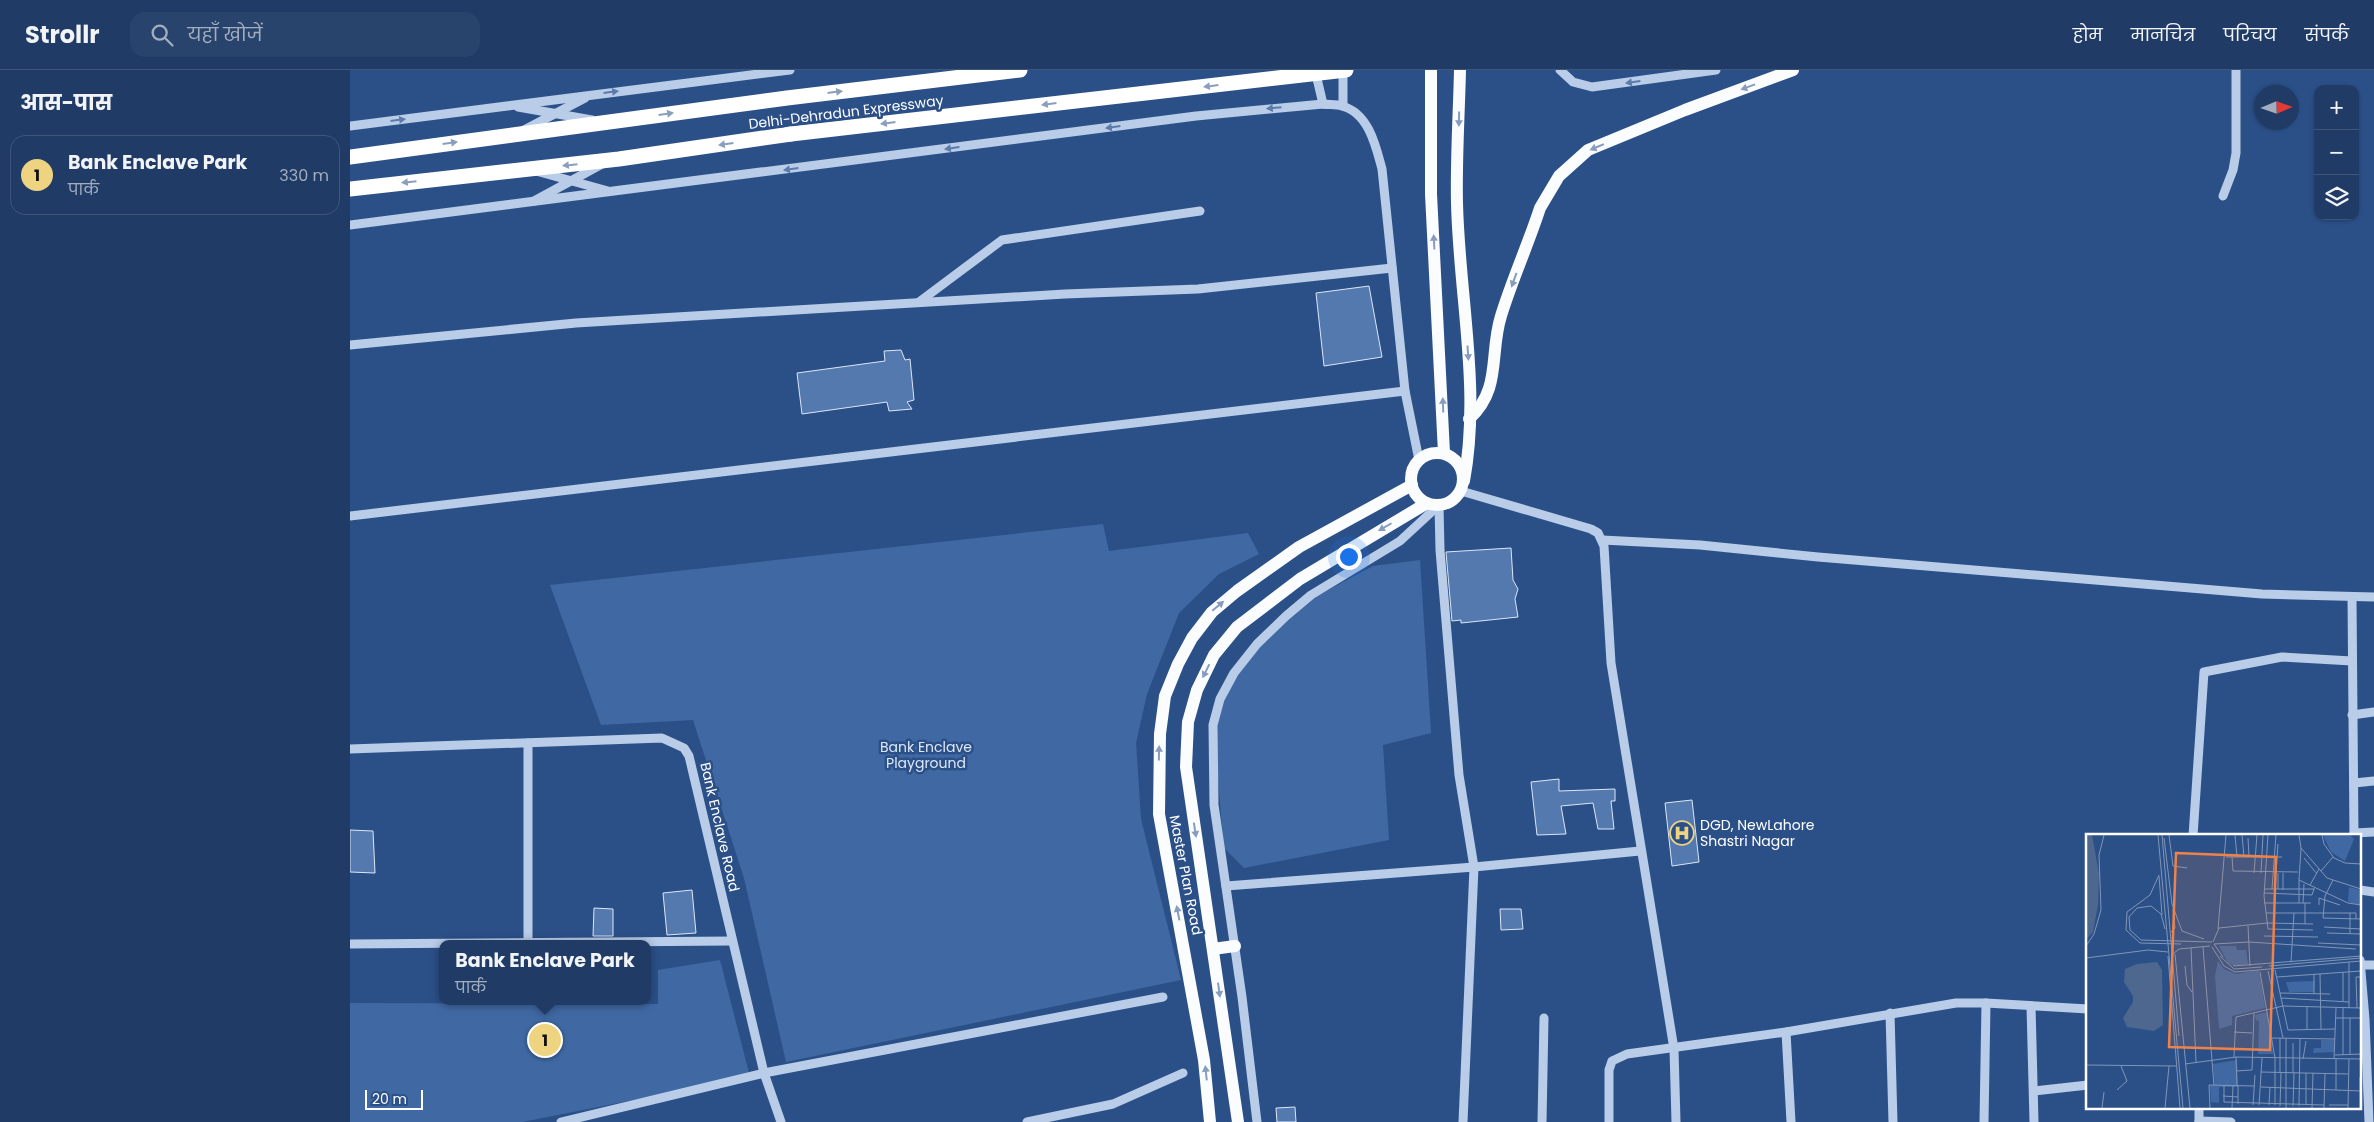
<!DOCTYPE html>
<html lang="hi">
<meta charset="utf-8">
<style>
:root{--surface:#203c66;--page:#28436c;--text:#f1f3f6;--muted:#a2adbf;--line:#3d567a;--accent:#eed381}
body{margin:0;font-family:Poppins,"Noto Sans Devanagari",sans-serif;background:var(--page);color:var(--text)}
.controls{position:absolute;right:15px;top:15px;display:grid;overflow:hidden;border-radius:10px;box-shadow:0 1px 4px #0004}
.controls button{width:45px;height:45px;display:grid;place-items:center;padding:0;border:0;border-bottom:1px solid var(--line);background:var(--surface);color:var(--text);font:25px sans-serif}
.compass{position:absolute;left:1904px;top:15px;width:45px;height:45px;border-radius:50%;background:var(--surface);box-shadow:0 1px 4px #0004;rotate:88deg}
.scale{position:absolute;left:15px;bottom:12px;width:58px;box-sizing:border-box;padding-left:5px;border:2px solid #fff;border-top:0;font-size:14px;line-height:18px;white-space:nowrap;color:#fff;-webkit-text-stroke:4px #2b5088;paint-order:stroke}
.you{position:absolute;left:998px;top:486px;width:18px;height:18px;margin:-12px;border:4px solid #fff;border-radius:50%;background:#1a73e8;box-shadow:0 0 0 8px #1a73e833}
.badge{display:grid;place-items:center;width:32px;height:32px;border-radius:50%;background:var(--accent);color:#111;font-size:16px;font-weight:700}
.pin{position:absolute;translate:-50% -50%;border:2px solid #fff;box-shadow:0 1px 5px #0006}
.popup{position:absolute;left:89px;top:870px;width:212px;height:65px;box-sizing:border-box;display:grid;place-content:center;border-radius:10px;background:var(--surface);filter:drop-shadow(0 1px 4px #0005);font-size:16px;white-space:nowrap;color:var(--muted)}
.popup b{font-size:19px;color:var(--text)}
.popup::after{content:'';position:absolute;left:50%;top:100%;margin-left:-10px;border:10px solid transparent;border-top-color:var(--surface)}
.list{margin:0;padding:0;list-style:none}
h2{display:flex;justify-content:space-between;align-items:center;height:65px;margin:0;padding:0 20px;font-size:21px}
h2 small{font-size:16px;font-weight:400;color:var(--muted)}
.list li{display:grid;grid-template-columns:32px 1fr auto;gap:15px;align-items:center;box-sizing:border-box;height:80px;margin:0 10px 10px;padding:0 10px;border:1px solid var(--line);border-radius:15px}
.list b{display:block;font-size:19px;white-space:nowrap}
.list p{margin:0;font-size:16px;white-space:nowrap;color:var(--muted)}
.list em{font-size:16px;font-style:normal;color:var(--muted)}
.icon{flex:none;width:28px;height:28px;fill:none;stroke:currentColor;stroke-width:2;stroke-linecap:round;stroke-linejoin:round}
.map{position:relative;flex:none;width:2024px;height:1052px;overflow:hidden}
header{display:flex;align-items:center;gap:30px;box-sizing:border-box;height:70px;padding:0 25px;background:var(--surface);border-bottom:1px solid var(--line)}
header strong{font-size:24px}
nav{display:flex;gap:28px;margin-inline-start:auto;font-size:18px}
.search{width:350px;height:45px;background:var(--page);display:flex;align-items:center;gap:12px;box-sizing:border-box;padding:0 18px;border-radius:15px;color:var(--muted);font-size:19px}
main{display:flex}
aside{flex:1;background:var(--surface)}
.map>svg:first-child{display:block}
.green{fill:#4069a4}
.building{fill:#5379af;stroke:#dce7f7}
.lines{fill:none;stroke-linecap:round;stroke-linejoin:round}
.minor{stroke:#b9cce8;stroke-width:9}
.major{stroke:#fafcfe;stroke-width:12}
.highway{stroke:#fff;stroke-width:15}
.highway-bridge{stroke:#fff;stroke-width:15}
.oneway{fill:#5d7baa}
.oneway2{fill:#8a9fbe}
.oneway3{fill:#889dbd}
.labels{text-anchor:middle;dominant-baseline:central;stroke-width:5;stroke-linejoin:round;paint-order:stroke}
.street-label{font-size:14px;fill:#fff;stroke:#2b5088}
.park-label{font-size:14px;fill:#dce7f7;stroke:#2b5088}
.poi-label{font-size:14px;fill:#fff;stroke:#2b5088;text-anchor:start}
.inset-road{fill:none;stroke:#8096b8;stroke-width:1}
.view{fill:#ee8249;fill-opacity:0.15;stroke:#ee8249;stroke-width:2.5}
.inset-edge{fill:none;stroke:#fff;stroke-width:2.5}
</style>
<header>
<strong>Strollr</strong>
<div class="search"><svg class="icon" aria-label="search" viewBox="0 0 24 24"><circle cx="10" cy="10" r="6"/><path d="M15 15l6 6"/></svg>यहाँ खोजें</div>
<nav><a>होम</a><a>मानचित्र</a><a>परिचय</a><a>संपर्क</a></nav>
</header>
<main>
<aside>
<h2>आस-पास<small></small></h2>
<ul class="list">
<li><span class="badge">1</span><div><b>Bank Enclave Park</b><p>पार्क</p></div><em>330 m</em></li>
</ul>
</aside>
<div class="map">
<svg width="2024" height="1052" viewBox="0 0 2024 1052">
<rect width="100%" height="100%" fill="#2b5088"/>
<g class="green">
<polygon points="753,454 759,481 898,463 909,484 869,504 829,543 797,624 786,673 791,749 831,910 436,992 394,808 343,650 251,655 200,515"/>
<polygon points="1070,490 1081,663 1033,675 1039,770 894,798 874,778 863,654 893,590 954,533 1023,496"/>
<polygon points="370,890 400,1007 172,1052 0,1052 0,933 308,934 308,900"/>
</g>
<g class="building">
<polygon points="1019,216 1032,287 974,296 966,223"/>
<polygon points="551,280 555,290 560,289 564,330 557,332 562,339 539,341 537,332 452,344 447,303 535,291 534,281"/>
<polygon points="1161,478 1163,510 1168,519 1165,529 1168,547 1111,553 1111,550 1102,551 1096,482"/>
<polygon points="1209,709 1209,721 1265,719 1265,731 1261,731 1264,759 1248,759 1243,733 1211,736 1216,764 1187,765 1181,712"/>
<polygon points="1342,730 1349,792 1322,796 1315,733"/>
<polygon points="0,760 23,761 25,803 0,802"/>
<polygon points="342,820 346,863 317,865 313,823"/>
<polygon points="244,838 263,839 263,866 243,866"/>
<polygon points="1150,839 1171,839 1173,859 1151,860"/>
<polygon points="945,1037 946,1052 927,1052 926,1038"/>
</g>
<g class="lines">
<g class="minor">
<polyline points="965,0 973,34"/>
<polyline points="993,0 993,36"/>
<polyline points="1210,0 1223,12 1242,17 1366,0"/>
<polyline points="168,37 242,50"/>
<polyline points="0,56 440,0"/>
<polyline points="174,60 235,28"/>
<polyline points="186,101 258,121"/>
<polyline points="1873,126 1883,100 1886,83 1886,0"/>
<polyline points="184,131 252,94"/>
<path d="M 0,155 L 846,46 L 973,34 C 979,35 986,34 992,36 C 1019,43 1026,77 1032,99 L 1055,321 L 1069,390"/>
<polyline points="569,232 652,170 850,141"/>
<polyline points="0,275 226,253 715,224 848,219 1042,198"/>
<polyline points="1111,421 1241,459 1248,463 1254,476 1261,593 1324,979 1326,1052"/>
<polyline points="1089,435 1090,480 1109,705 1124,797 1113,1052"/>
<polyline points="0,446 1055,321"/>
<polyline points="1252,470 1350,475 1468,487 1912,524 2024,527"/>
<polyline points="2002,527 2004,766"/>
<polyline points="2002,645 2024,642"/>
<polyline points="0,679 312,668 334,678 339,686 414,1003 431,1052"/>
<polyline points="2004,713 2024,711"/>
<polyline points="2004,763 2024,762"/>
<polyline points="1843,766 1854,602 1932,587 2002,591"/>
<polyline points="876,816 1124,797 1290,781"/>
<polyline points="2010,820 2024,822"/>
<polyline points="178,873 178,673"/>
<polyline points="0,874 382,871"/>
<polyline points="2010,890 2015,949 2019,1052"/>
<polyline points="2010,895 2024,895"/>
<polyline points="1681,936 1684,1052"/>
<polyline points="1540,943 1543,1052"/>
<polyline points="1436,962 1441,1052"/>
<polyline points="1684,1021 1738,1015"/>
<polyline points="1849,1038 1849,1052"/>
<polyline points="1849,1051 1881,1052"/>
<polyline points="211,1052 414,1003 813,927"/>
<polyline points="677,1052 763,1034 833,1003"/>
<polyline points="907,1052 892,927 864,735 863,655 870,629 884,603 907,574 936,546 961,525 1050,471 1089,435"/>
<polyline points="1192,1052 1194,948"/>
<polyline points="1259,1052 1259,1000 1262,991 1277,984 1436,962 1606,933 1636,933 1738,939"/>
<polyline points="1634,1052 1636,933"/>
</g>
<g class="major">
<polyline points="1081,0 1081,124 1094,383"/>
<path d="M 1110,0 C 1109,44 1106,89 1107,133 C 1109,225 1131,319 1114,411"/>
<path d="M 1119,349 C 1152,319 1139,284 1151,246 C 1162,210 1178,175 1190,138 L 1209,106 L 1238,80 L 1335,40 L 1443,0"/>
<circle cx="1087" cy="409" r="26"/>
<polyline points="863,879 885,876"/>
<polyline points="860,1052 854,990 809,744 810,664 815,626 828,594 842,568 862,542 887,521 949,477 1062,415"/>
<polyline points="888,1052 836,697 838,652 847,620 864,585 887,557 950,509 1077,433"/>
</g>
<g class="highway">
<polyline points="0,87 437,28 670,0"/>
<polyline points="0,119 269,89 441,64"/>
</g>
<polyline class="highway-bridge" points="441,64 996,0"/>
</g>
<defs><path id="oneway-solid" d="M-6-.8H1V-3.2L6.5 0L1 3.2V.8H-6Z" transform="scale(1.25)"/></defs>
<g class="oneway">
<use href="#oneway-solid" transform="translate(1283 12) rotate(172)"/>
<use href="#oneway-solid" transform="translate(261 22) rotate(-7)"/>
<use href="#oneway-solid" transform="translate(924 38) rotate(175)"/>
<use href="#oneway-solid" transform="translate(48 50) rotate(-7)"/>
<use href="#oneway-solid" transform="translate(763 57) rotate(172)"/>
<use href="#oneway-solid" transform="translate(602 78) rotate(172)"/>
<use href="#oneway-solid" transform="translate(441 99) rotate(172)"/>
</g>
<g class="oneway2">
<use href="#oneway-solid" transform="translate(861 16) rotate(173)"/>
<use href="#oneway-solid" transform="translate(485 22) rotate(-7)"/>
<use href="#oneway-solid" transform="translate(699 34) rotate(173)"/>
<use href="#oneway-solid" transform="translate(316 44) rotate(-8)"/>
<use href="#oneway-solid" transform="translate(538 53) rotate(173)"/>
<use href="#oneway-solid" transform="translate(100 73) rotate(-8)"/>
<use href="#oneway-solid" transform="translate(376 74) rotate(172)"/>
<use href="#oneway-solid" transform="translate(220 95) rotate(174)"/>
<use href="#oneway-solid" transform="translate(59 112) rotate(174)"/>
</g>
<g class="oneway3">
<use href="#oneway-solid" transform="translate(1398 17) rotate(160)"/>
<use href="#oneway-solid" transform="translate(1109 49) rotate(91)"/>
<use href="#oneway-solid" transform="translate(1247 77) rotate(157)"/>
<use href="#oneway-solid" transform="translate(1084 172) rotate(-93)"/>
<use href="#oneway-solid" transform="translate(1164 210) rotate(110)"/>
<use href="#oneway-solid" transform="translate(1118 283) rotate(86)"/>
<use href="#oneway-solid" transform="translate(1093 335) rotate(-92)"/>
<use href="#oneway-solid" transform="translate(1035 457) rotate(150)"/>
<use href="#oneway-solid" transform="translate(868 536) rotate(-40)"/>
<use href="#oneway-solid" transform="translate(856 601) rotate(117)"/>
<use href="#oneway-solid" transform="translate(809 683) rotate(-89)"/>
<use href="#oneway-solid" transform="translate(845 760) rotate(81)"/>
<use href="#oneway-solid" transform="translate(828 843) rotate(-101)"/>
<use href="#oneway-solid" transform="translate(869 920) rotate(82)"/>
<use href="#oneway-solid" transform="translate(856 1003) rotate(-96)"/>
</g>
<defs>
<g id="hospital-ring" transform="scale(1.25)"><circle r="9.5" fill="#2b5088" stroke="#eed381" stroke-width="1.5"/><path d="M-5-5h3v3.5h4V-5h3V5h-3V1.5h-4V5h-3Z" fill="#eed381"/></g>
</defs>
<g fill-rule="evenodd">
<use href="#hospital-ring" x="1332" y="763"/>
</g>
<g class="labels">
<g class="street-label">
<text transform="translate(496 42) rotate(-7)">Delhi-Dehradun Expressway</text>
<text transform="translate(370 757) rotate(77)">Bank Enclave Road</text>
<text transform="translate(836 805) rotate(79)">Master Plan Road</text>
</g>
<g class="park-label">
<text x="576" y="677">Bank Enclave<tspan x="576" dy="16">Playground</tspan></text>
</g>
<g class="poi-label">
<text x="1350" y="755">DGD, NewLahore<tspan x="1350" dy="16">Shastri Nagar</tspan></text>
</g>
</g>
<g transform="translate(1736 764)">
<rect width="275" height="275" fill="#2b5088"/>
<path d="M 237,1 L 264,1 L 268,5 L 259,27 L 245,18 ZM 263,53 L 275,56 L 275,71 L 262,68 ZM 133,112 L 150,112 L 151,116 L 160,116 L 162,130 L 148,132 L 142,129 ZM 132,127 L 138,135 L 150,140 L 173,136 L 179,174 L 146,182 L 146,191 L 133,195 L 129,142 ZM 229,147 L 228,158 L 203,158 L 200,148 ZM 181,178 L 187,220 L 172,220 L 173,187 L 170,186 L 169,181 ZM 235,206 L 248,206 L 248,218 L 227,219 L 228,214 L 235,214 ZM 151,226 L 152,253 L 133,253 L 133,269 L 125,268 L 124,251 L 129,252 L 127,230 Z" fill="#4069a4"/>
<path d="M 0,1 L 6,1 L 13,40 L 12,71 L 7,98 L 0,106 ZM 71,128 L 76,136 L 77,191 L 68,197 L 41,193 L 37,184 L 47,168 L 47,162 L 38,148 L 39,135 L 51,130 Z" fill="#4d678f"/>
<path class="inset-road" d="M 72,1 L 97,274M 76,1 L 93,202M 83,1 L 87,32 L 101,34M 149,1 L 151,23M 156,1 L 158,23M 182,1 L 178,62 L 182,95 L 227,96M 213,1 L 215,14 L 241,44 L 275,55M 236,1 L 238,10 L 248,24 L 259,29 L 275,30M 78,4 L 86,70M 162,4 L 163,23M 215,14 L 213,46 L 262,69 L 275,71M 140,23 L 196,23M 146,23 L 147,37 L 212,38M 218,24 L 231,40M 235,37 L 247,23M 168,39 L 171,1M 175,39 L 177,1M 190,39 L 192,10M 73,41 L 64,61 L 41,78 L 40,96 L 54,109 L 95,110M 73,42 L 76,81M 247,46 L 239,62 L 237,84 L 275,85M 224,51 L 233,35M 178,55 L 229,55M 186,55 L 190,1M 192,55 L 192,39M 197,56 L 197,39M 178,59 L 226,61 L 228,55M 178,69 L 225,69M 213,69 L 213,46M 217,69 L 218,50M 219,69 L 219,90M 86,70 L 96,97 L 118,105M 233,71 L 233,64 L 254,71M 180,79 L 270,79 L 270,85M 162,92 L 164,132M 238,93 L 275,95M 79,95 L 75,80 L 65,72 L 51,74 L 43,83 L 44,96 L 55,106 L 126,108M 132,95 L 140,1M 85,98 L 89,94 L 87,75M 241,99 L 275,100M 264,100 L 264,79M 178,102 L 232,103M 127,108 L 133,94 L 181,89 L 227,90M 232,109 L 275,111M 128,110 L 137,123M 128,110 L 163,108 L 270,115M 0,112 L 8,100 L 15,76 L 13,21 L 18,1M 117,113 L 128,252M 126,113 L 138,132 L 149,138 L 275,127M 105,114 L 110,229M 87,120 L 93,115 L 124,112M 89,120 L 104,274M 82,122 L 94,274M 134,122 L 148,135 L 176,133M 0,124 L 62,116 L 82,118M 205,128 L 208,79M 263,128 L 263,174M 99,132 L 101,151 L 106,158M 147,132 L 275,122M 183,132 L 275,124M 189,136 L 202,196 L 249,195M 182,137 L 197,204M 174,138 L 189,224 L 189,271M 257,138 L 257,167M 234,140 L 235,195M 191,143 L 275,137M 194,159 L 244,160M 228,160 L 228,140M 195,164 L 263,168M 271,174 L 270,143 L 275,143M 250,184 L 275,184M 221,195 L 221,173M 148,198 L 166,199M 186,204 L 249,205M 194,204 L 194,239M 249,221 L 275,220M 257,221 L 257,174M 264,221 L 264,184M 148,223 L 150,183 L 197,172 L 275,174M 150,223 L 151,252M 217,225 L 220,207M 248,225 L 250,174M 250,225 L 250,256M 99,230 L 150,223 L 275,225M 0,231 L 90,232M 150,237 L 166,236 L 168,179M 175,238 L 262,240M 207,239 L 207,209M 274,243 L 274,274M 138,252 L 138,268 L 238,271M 175,253 L 275,257M 31,256 L 41,247 L 35,232M 137,262 L 152,263M 152,270 L 152,252M 167,271 L 169,241M 173,271 L 176,224M 183,271 L 184,253M 220,271 L 220,239M 243,271 L 262,271M 194,272 L 195,239M 207,272 L 208,239M 213,272 L 214,204M 16,274 L 18,258M 79,274 L 83,232M 124,274 L 123,251 L 168,252M 146,274 L 147,252M 200,274 L 200,204M 226,274 L 227,239M 238,274 L 239,240M 262,274 L 263,225"/>
<path class="view" d="M 90,19 L 190,23 L 184,216 L 83,213 Z"/>
<rect width="275" height="275" class="inset-edge"/>
</g>
</svg>
<div class="controls">
<button>+</button>
<button>−</button>
<button><svg class="icon" aria-label="layers" viewBox="0 0 24 24"><path d="M12 4l9 5-9 5-9-5zM3 14l9 5 9-5"/></svg></button>
</div>
<svg class="compass" viewBox="-18 -18 36 36"><path d="M0-13l5 13h-10z" fill="#e53935"/><path d="M0 13l5-13h-10z" fill="#a2adbf"/></svg>
<div class="scale">20 m</div>
<div class="you"></div>
<div class="pin badge" style="left:195px;top:970px">1</div>
<div class="popup"><b>Bank Enclave Park</b>पार्क</div>
</div>
</main>
